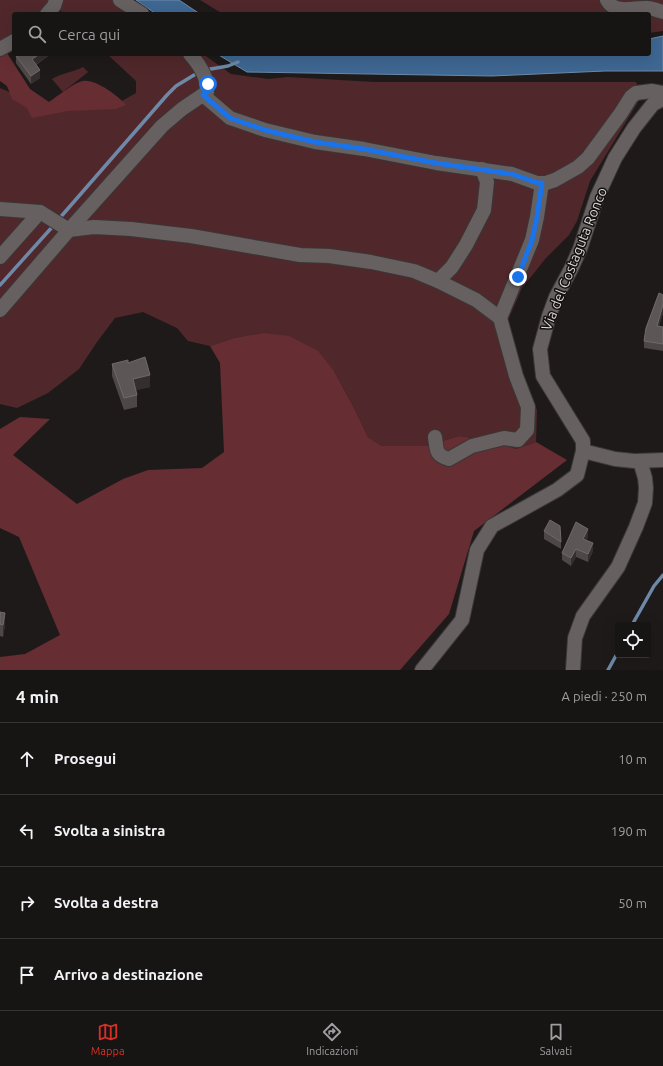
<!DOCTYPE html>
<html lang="it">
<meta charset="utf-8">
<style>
:root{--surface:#171414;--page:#201d1d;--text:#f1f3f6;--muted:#9e9ea0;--line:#363334;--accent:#d93025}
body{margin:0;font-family:Ubuntu,sans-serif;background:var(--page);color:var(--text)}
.controls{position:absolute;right:12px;bottom:12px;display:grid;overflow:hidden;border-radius:4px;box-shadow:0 4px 16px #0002}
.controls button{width:36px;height:36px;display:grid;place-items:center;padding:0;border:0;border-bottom:1px solid var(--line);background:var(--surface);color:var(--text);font:20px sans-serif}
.stop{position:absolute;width:12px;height:12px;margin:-9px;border:3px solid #1a73e8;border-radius:50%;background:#fff}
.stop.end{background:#1a73e8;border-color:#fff;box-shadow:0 1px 4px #0008}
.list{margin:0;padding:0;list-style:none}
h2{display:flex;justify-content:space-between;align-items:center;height:52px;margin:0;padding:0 16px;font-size:17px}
h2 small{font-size:13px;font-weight:400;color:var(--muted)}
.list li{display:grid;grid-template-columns:26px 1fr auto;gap:12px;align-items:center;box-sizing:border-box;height:72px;padding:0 16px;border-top:1px solid var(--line)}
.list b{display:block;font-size:15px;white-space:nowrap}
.list em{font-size:13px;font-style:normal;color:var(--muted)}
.icon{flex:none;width:22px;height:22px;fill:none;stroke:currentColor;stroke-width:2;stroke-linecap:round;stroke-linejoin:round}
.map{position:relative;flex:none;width:663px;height:670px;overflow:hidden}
.search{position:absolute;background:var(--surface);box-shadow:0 4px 16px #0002;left:12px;right:12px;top:12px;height:44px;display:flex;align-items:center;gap:10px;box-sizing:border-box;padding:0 14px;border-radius:4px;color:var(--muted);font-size:15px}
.sheet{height:340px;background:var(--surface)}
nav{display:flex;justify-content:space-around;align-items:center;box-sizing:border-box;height:56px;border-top:1px solid var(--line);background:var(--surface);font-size:11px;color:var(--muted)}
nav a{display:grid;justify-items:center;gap:2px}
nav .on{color:var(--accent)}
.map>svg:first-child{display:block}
.green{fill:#50282b}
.forest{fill:#662d32}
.water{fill:#3e6792;stroke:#6d89a7}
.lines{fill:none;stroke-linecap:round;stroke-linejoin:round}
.stream{stroke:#6d89a7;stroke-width:3.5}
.minor-casing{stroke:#3a3737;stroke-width:16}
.minor{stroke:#666060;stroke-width:14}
.wall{fill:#4d4747}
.shaded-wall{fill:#342e2e}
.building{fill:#5c5656;stroke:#706a6a}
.route{stroke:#1a73e8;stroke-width:5}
.labels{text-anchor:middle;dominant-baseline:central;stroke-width:3;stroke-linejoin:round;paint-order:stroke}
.street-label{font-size:14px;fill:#dad7d7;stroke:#151111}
</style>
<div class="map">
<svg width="663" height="670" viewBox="0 0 663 670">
<rect width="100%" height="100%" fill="#1f1a1a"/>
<g class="green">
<polygon points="0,0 49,0 45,10 40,14 14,14 14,34 0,41"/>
<polygon points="59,0 128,0 147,14 64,14 57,7"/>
<polygon points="200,0 663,0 663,31 649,33 649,14 223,14"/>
<polygon points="107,54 203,54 231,74 268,79 288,77 374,82 636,82 641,97 590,181 577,221 569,235 546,258 522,288 508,320 515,361 537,410 536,442 516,449 493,441 459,436 427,446 382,446 368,437 352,404 334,371 262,333 234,338 210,346 188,341 177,328 143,312 115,318 97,342 79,369 48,393 17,408 0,404 0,88 48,109 120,102 136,93 136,81"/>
<path d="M 83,67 L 88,72 L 63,92 L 52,79 C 62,73 73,72 83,67 Z"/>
</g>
<g class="forest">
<path d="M 5,50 L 30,89 L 49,102 C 56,97 77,81 83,81 C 96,79 118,96 126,105 L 116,109 L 68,111 L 32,118 L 27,108 L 12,99 L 7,86 L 0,81 L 0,53 Z"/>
<polygon points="262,333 289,336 318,351 334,371 352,404 368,437 382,446 427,446 459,436 493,441 516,449 536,442 567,460 474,531 449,614 400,670 0,670 0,657 25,654 60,635 19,537 0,528 0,429 20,417 50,419 13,455 77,504 123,479 148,470 202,468 224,452 220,363 210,346 234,338"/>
</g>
<g class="water">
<polygon points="136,0 179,0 200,14 156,14"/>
<polygon points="663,36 663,71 605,71 492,76 247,72 217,54 649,54 649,39"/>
</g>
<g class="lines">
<g class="stream">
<polyline points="205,70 228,66 238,62"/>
<polyline points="58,220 167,95 176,86 199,72"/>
<polyline points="0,285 54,225"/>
<polyline points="632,625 654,586 663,575"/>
<polyline points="608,670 618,652"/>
</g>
<g class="minor-casing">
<g id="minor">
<polyline points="120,0 142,14"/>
<path d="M 607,0 C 615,15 634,7 648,8 C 653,8 658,11 663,12"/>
<polyline points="47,14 54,6 56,0"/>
<polyline points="0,49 14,41"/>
<polyline points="203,95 230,118 265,130 315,142 364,149 436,163 512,174 537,183 546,183 555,180 578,167 588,158 621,113 631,97 636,93 652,91 663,93"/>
<path d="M 0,209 L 40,212 L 69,230 L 94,227 L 131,229 L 191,236 L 300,255 L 329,256 L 371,262 L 414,271 L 438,281 L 476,300 L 500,318 L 516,376 L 528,407 L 527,430 L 518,440 L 504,438 L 472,446 L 449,459 C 435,455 437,450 435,437"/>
<polyline points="0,257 40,212"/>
<polyline points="438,281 452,267 466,245 484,210 487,182 482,169"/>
<path d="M 0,310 L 69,230 L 162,126 L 182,109 L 207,92 C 208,78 199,64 190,54"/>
<polyline points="500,318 532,240 537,217 542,183"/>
<polyline points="583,451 615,459 634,461 663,460"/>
<polyline points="422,670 462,620 477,550 492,526 557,490 577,475 583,451 583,441 543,376 540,349 549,316 556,297 571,269 580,249 597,197 615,158 634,128 653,104 663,99"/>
<polyline points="573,670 575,638 583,616 618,567 636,527 645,503 646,488 645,478 640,461"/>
</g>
</g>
<use href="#minor" class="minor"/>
</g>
<g class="wall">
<polygon points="51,54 36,65 40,78 31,84 16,63 16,56"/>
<polygon points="663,295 663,313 659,326 663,327 663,351 644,348 644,341"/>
<polygon points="128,363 150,387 136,390 137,395 137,407 124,410 112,376 112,364"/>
<polygon points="544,531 561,542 561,549 544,539"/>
<polygon points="588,537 586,541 593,551 588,562 576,557 571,566 562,560 562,553"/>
<polygon points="0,612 5,625 3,637 0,636"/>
</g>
<g class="shaded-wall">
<polygon points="40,54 51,54 32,67 32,59"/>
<polygon points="40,70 40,78 31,84 31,76"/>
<polygon points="663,305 663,313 657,333 657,326"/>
<polygon points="150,375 150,387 133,391 133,379"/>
<polygon points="588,529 588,537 583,547 583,539"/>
<polygon points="593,543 593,551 588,562 588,554"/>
<polygon points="576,549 576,557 571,566 571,558"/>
<polygon points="5,613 5,625 3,637 3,625"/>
</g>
<g class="building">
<polygon points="18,54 40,54 32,59 40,70 31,76 16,56"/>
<polygon points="659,293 663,295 663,305 657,326 663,327 663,344 644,341 646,328"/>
<polygon points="145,357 150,375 133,379 137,395 124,398 112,364 128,360 128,363"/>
<polygon points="550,520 560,526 561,542 544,531"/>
<polygon points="576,522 588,529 583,539 593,543 588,554 576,549 571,558 562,553"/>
<polygon points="0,612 5,613 3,625 0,624"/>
</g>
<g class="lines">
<polyline class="route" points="208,84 207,92 203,95 230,118 265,130 315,142 364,149 436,163 512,174 538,183 542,183 537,217 532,240 518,277"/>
</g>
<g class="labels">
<g class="street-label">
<text transform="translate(574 259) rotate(-68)">Via del Costaguta Ronco</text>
</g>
</g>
</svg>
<div class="controls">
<button><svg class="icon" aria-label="locate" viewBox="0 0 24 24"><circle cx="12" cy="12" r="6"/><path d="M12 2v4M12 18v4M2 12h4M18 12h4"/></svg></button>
</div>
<div class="stop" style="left:208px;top:84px"></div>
<div class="stop end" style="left:518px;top:277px"></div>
<div class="search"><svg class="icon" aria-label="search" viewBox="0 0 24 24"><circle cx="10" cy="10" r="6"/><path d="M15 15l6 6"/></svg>Cerca qui</div>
</div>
<section class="sheet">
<h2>4 min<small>A piedi · 250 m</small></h2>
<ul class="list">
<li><svg class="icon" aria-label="ahead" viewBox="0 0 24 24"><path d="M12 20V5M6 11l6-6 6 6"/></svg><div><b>Prosegui</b></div><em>10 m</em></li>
<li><svg class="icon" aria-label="left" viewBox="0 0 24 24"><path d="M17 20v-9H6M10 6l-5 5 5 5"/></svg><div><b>Svolta a sinistra</b></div><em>190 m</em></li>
<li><svg class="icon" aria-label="right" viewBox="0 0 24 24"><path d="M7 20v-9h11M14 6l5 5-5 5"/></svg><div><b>Svolta a destra</b></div><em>50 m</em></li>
<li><svg class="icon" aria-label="arrive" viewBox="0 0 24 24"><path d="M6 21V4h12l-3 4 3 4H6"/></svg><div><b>Arrivo a destinazione</b></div></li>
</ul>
</section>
<nav>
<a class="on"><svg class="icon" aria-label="map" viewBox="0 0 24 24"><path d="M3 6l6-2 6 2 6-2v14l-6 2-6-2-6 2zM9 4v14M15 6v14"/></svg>Mappa</a>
<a><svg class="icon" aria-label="directions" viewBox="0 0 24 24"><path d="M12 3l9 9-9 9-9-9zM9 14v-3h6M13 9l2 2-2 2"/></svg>Indicazioni</a>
<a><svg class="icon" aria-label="saved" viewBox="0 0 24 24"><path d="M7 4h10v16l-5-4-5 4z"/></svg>Salvati</a>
</nav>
